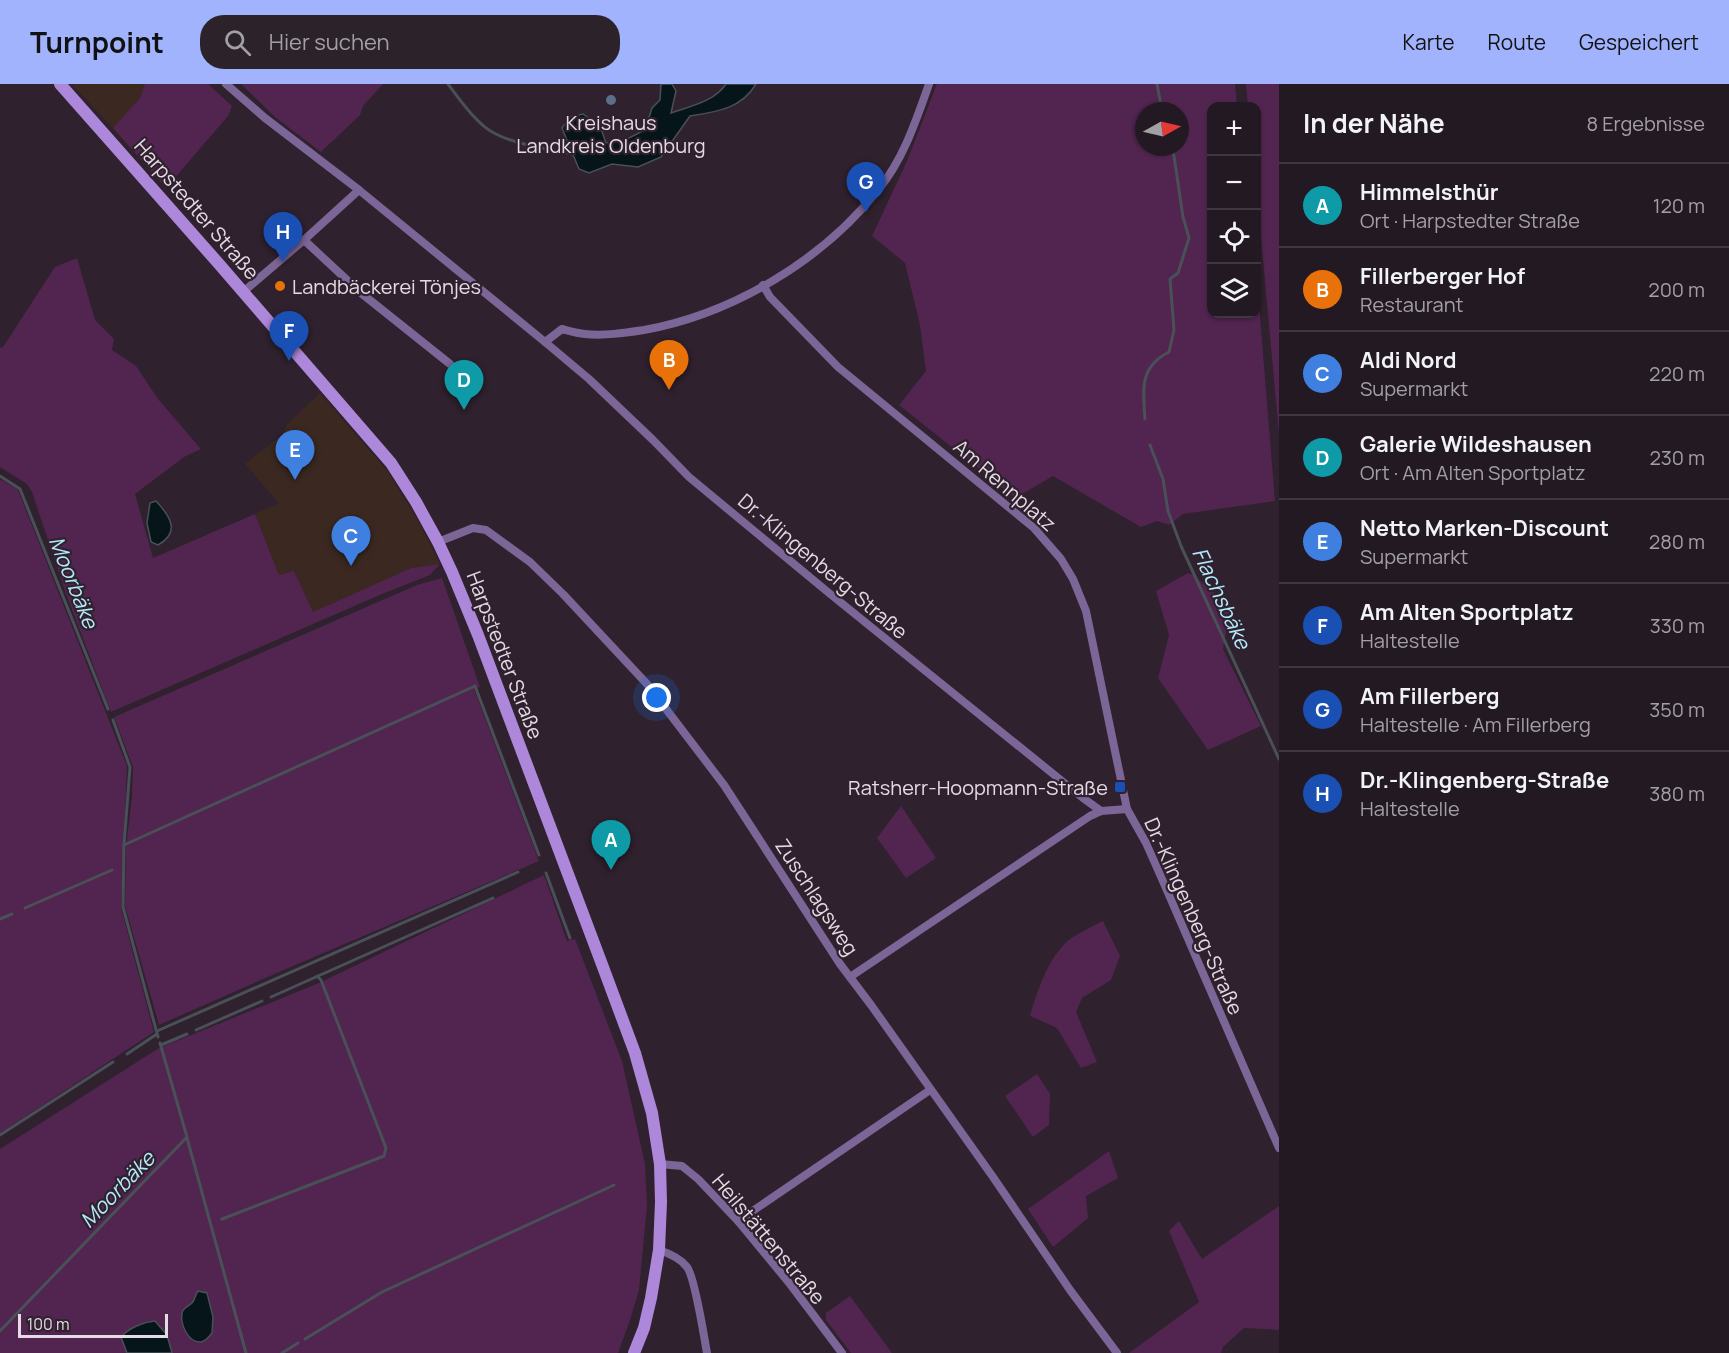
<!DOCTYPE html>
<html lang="de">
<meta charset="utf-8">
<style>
:root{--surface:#231922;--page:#2b222a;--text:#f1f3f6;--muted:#a3a0a5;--line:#403840;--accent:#a1b3fd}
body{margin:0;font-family:Manrope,sans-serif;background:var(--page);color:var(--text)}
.controls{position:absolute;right:18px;top:18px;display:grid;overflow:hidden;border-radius:12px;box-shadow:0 2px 4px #0004}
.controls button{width:54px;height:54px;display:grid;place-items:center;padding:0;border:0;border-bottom:2px solid var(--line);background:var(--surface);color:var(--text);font:30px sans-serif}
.compass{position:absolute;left:1135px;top:18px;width:54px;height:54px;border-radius:50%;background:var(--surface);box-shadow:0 2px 4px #0004;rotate:82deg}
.scale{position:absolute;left:18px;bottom:15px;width:150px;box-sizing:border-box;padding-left:6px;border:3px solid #e5dbe4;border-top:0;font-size:16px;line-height:21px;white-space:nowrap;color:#e5dbe4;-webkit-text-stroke:4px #2f212e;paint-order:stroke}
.you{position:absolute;left:657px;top:614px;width:21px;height:21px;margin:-15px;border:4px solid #fff;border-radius:50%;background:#1a73e8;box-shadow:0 0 0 9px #1a73e833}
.badge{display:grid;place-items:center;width:39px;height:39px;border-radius:50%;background:var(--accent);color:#fff;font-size:20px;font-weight:700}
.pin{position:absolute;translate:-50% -50px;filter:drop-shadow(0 2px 3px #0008)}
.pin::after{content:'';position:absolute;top:32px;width:21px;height:18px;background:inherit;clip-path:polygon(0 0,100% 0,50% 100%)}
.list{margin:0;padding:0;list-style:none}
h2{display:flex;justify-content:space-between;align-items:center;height:78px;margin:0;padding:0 24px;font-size:26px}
h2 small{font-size:20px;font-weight:400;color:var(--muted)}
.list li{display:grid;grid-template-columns:39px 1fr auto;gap:18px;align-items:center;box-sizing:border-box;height:84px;padding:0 24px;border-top:2px solid var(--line)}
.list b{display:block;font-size:22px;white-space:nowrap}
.list p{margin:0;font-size:20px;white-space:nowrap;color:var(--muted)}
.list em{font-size:20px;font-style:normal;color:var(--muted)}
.icon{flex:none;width:33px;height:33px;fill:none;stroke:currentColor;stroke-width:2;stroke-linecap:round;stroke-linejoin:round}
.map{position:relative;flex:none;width:1279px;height:1269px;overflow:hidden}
header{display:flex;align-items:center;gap:36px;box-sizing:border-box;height:84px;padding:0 30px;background:var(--accent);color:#111}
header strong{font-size:28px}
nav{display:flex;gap:33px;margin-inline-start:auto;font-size:21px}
.search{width:420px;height:54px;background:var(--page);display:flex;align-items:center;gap:15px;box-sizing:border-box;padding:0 21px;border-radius:24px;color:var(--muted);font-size:22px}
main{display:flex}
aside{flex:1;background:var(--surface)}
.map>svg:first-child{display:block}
.commercial{fill:#3b2921}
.green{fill:#512550;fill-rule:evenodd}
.water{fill:#06151a;stroke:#495057;stroke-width:1.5}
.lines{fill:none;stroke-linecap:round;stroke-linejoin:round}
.stream{stroke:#495057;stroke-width:3}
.minor{stroke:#7c6597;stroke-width:8}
.secondary{stroke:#ad87d9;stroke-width:12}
.service-dot{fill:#5c6f8a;stroke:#2f212e;stroke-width:2}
.food-dot{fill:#e8710a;stroke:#2f212e;stroke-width:2}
.transit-dot{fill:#1a4fb4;stroke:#2f212e;stroke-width:2}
.labels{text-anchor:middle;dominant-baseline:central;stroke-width:4.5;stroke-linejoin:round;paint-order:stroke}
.poi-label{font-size:20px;fill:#e5dbe4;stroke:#2f212e}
.street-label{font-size:20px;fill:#e5dbe4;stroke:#2f212e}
.water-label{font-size:21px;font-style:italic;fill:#b3e9fa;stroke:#2f212e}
</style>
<header>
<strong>Turnpoint</strong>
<div class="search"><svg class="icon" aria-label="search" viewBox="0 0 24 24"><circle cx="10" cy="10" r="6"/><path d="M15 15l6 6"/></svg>Hier suchen</div>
<nav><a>Karte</a><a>Route</a><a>Gespeichert</a></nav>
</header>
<main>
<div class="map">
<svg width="1279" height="1269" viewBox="0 0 1279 1269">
<rect width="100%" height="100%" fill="#2f212e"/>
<g class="commercial">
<polygon points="72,0 145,0 140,14 113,44"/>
<polygon points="320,309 388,388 420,440 440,480 411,484 313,528 294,487 279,491 255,430 279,419 245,380 282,351 287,340"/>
</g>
<g class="green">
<polygon points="145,0 208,0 232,22 228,32 166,104 113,44 140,14"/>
<polygon points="241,0 383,0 363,22 360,31 321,68 275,33"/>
<path d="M 937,0 L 1235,0 L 1237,22 L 1212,22 L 1212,230 L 1256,230 L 1257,196 L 1275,417 L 1183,430 L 1169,441 L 1157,437 L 1141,443 L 1053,392 L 1015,414 L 899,321 L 926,287 L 920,241 L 905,179 L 872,152 L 907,77 ZM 1144,27 L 1180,27 L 1180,63 L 1144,63 Z"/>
<polygon points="1246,0 1279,0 1279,350 1257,109 1256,22 1248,22"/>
<polygon points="77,174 95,236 114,255 112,266 136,282 158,315 201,365 184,373 135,410 153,474 255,430 279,491 294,487 313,528 411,484 440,480 430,491 382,510 111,628 66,510 32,408 27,400 0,383 0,264 3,263 55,183"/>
<polygon points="0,395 17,405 20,411 127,682 121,824 154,948 0,1049"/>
<polygon points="1188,489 1193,491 1231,523 1223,565 1261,642 1208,666 1158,594 1169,551 1156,507"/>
<polygon points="442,494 480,603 474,605 539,777 279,888 159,941 125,822 126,763 132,713 133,683 114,633 417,501"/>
<polygon points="901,722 936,774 906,794 877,754"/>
<polygon points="544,791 567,857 575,855 622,977 645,1080 647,1122 639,1206 629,1239 618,1269 0,1269 0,1065 159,964 319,899"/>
<path d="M 1103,837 L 1120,872 L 1111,896 L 1082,914 L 1076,928 L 1097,978 L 1081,984 L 1057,944 L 1030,932 C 1037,907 1050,868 1073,853 C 1082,847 1093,842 1103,837 Z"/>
<polygon points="1037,990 1050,1010 1049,1041 1033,1053 1005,1012"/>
<polygon points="1109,1067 1118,1094 1086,1112 1088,1134 1053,1163 1028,1125"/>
<polygon points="1279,1122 1279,1246 1244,1244 1223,1263 1221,1269 1129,1269 1199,1218 1169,1147 1179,1137 1202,1175"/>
<polygon points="850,1212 892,1269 851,1269 826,1236 826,1229"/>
</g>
<g class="water">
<path d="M 661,0 L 672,0 L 676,7 L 671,29 C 690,22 714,18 726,0 L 756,0 C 741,25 716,28 690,32 L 661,73 L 638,83 L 612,80 L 589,89 L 579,85 L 562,44 L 570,33 L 583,30 L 600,42 L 606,59 L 623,57 L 645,46 L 652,24 L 660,16 Z"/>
<path d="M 156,417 C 170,432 181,448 158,461 L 151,458 L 147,439 L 150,419 Z"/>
<path d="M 198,1207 L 207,1209 L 213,1233 L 212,1249 C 209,1253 206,1257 201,1258 C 188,1259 180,1240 182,1229 C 183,1224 188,1223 192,1219 C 195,1216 195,1211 198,1207 Z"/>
<path d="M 155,1237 L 167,1251 L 172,1269 L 127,1269 L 121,1253 C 129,1244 143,1238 155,1237 Z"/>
</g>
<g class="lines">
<g class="stream">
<path d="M 448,0 C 460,16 478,42 496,50 C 517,61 549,65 572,70"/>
<polyline points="1157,0 1162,27"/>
<path d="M 1145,335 C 1143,306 1139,283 1169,268 L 1174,246 L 1170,195 L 1178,189 L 1189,154 L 1183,133 L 1174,72 L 1171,63"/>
<polyline points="1150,361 1163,395 1168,427 1181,462 1279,675"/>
<polyline points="0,392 20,405 108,625"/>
<polyline points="113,636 130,683 124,761 123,823 158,953"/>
<polyline points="124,761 475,602 539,771"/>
<polyline points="546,789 570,854"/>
<polyline points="25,824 112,786"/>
<polyline points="0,835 12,830"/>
<polyline points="271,913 493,814"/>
<polyline points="196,946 262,917"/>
<polyline points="157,947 518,788"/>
<polyline points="161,961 187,950"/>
<polyline points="127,970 157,950"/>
<polyline points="0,1051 113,978"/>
<polyline points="187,1054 246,1269"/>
<polyline points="222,1135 384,1072 386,1064 321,896 317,892"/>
<polyline points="0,1247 187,1053 160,959"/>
<polyline points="305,1255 382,1208 614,1101"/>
<polyline points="282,1269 298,1259"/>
</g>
<g class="minor">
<polyline points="226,0 265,34 359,106 545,258 589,295 653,356 689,393 829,509 1083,714 1101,727"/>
<polyline points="304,156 361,209 450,280"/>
<polyline points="763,201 770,213 838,283 1034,444 1061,475 1073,495 1086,527 1127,725 1146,759 1162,795 1279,1064"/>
<polyline points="243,208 304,156 359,106"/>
<path d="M 545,258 L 562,245 C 570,247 577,249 585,250 C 604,252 624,249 644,246 C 732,230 822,177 878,106 C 903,76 916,37 929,0"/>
<polyline points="438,458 473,444 486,446 530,478 563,510 647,600 724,701 840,880 871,921 993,1093 1070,1206 1117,1269"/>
<polyline points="850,893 1090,732 1101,727 1127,725"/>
<polyline points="660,1080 682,1082 698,1095 738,1137 790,1200 842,1269"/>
<polyline points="738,1137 930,1006"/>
<path d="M 659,1166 C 668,1169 681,1175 687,1183 C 695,1193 704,1253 707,1269"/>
</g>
<polyline class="secondary" points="60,0 219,180 391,379 416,418 438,458 452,488 478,551 603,883 635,969 652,1029 660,1080 661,1118 659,1166 651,1214 644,1244 634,1269"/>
</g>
<circle class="service-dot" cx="611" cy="16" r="6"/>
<circle class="food-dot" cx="280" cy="202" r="6"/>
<rect class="transit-dot" x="1114" y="697" width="12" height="12" rx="3"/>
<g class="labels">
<g class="poi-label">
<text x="611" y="38">Kreishaus<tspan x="611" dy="23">Landkreis Oldenburg</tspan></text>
<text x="292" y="202" text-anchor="start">Landbäckerei Tönjes</text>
<text x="1108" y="703" text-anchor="end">Ratsherr-Hoopmann-Straße</text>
</g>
<g class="street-label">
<text transform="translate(197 125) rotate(49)">Harpstedter Straße</text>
<text transform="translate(1005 401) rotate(41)">Am Rennplatz</text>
<text transform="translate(823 482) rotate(40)">Dr.-Klingenberg-Straße</text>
<text transform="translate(505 571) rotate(69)">Harpstedter Straße</text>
<text transform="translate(817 813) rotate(57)">Zuschlagsweg</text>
<text transform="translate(1194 832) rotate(66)">Dr.-Klingenberg-Straße</text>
<text transform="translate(769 1155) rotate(50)">Heilstättenstraße</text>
</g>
<g class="water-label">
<text transform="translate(74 498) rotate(68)">Moorbäke</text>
<text transform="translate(1222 514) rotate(65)">Flachsbäke</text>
<text transform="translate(117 1105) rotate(-46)">Moorbäke</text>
</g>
</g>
</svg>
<div class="controls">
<button>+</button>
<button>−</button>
<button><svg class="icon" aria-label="locate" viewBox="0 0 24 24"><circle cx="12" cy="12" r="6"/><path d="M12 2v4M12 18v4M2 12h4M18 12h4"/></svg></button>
<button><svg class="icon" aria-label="layers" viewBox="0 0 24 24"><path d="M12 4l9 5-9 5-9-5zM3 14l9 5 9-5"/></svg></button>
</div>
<svg class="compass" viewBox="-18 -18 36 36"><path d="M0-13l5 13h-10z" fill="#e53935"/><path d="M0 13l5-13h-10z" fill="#a3a0a5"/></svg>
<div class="scale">100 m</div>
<div class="you"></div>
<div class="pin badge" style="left:611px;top:786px;background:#0f9aa8">A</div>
<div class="pin badge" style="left:669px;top:306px;background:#e8710a">B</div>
<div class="pin badge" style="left:351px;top:482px;background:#3f7fe0">C</div>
<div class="pin badge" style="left:464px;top:326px;background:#0f9aa8">D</div>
<div class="pin badge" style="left:295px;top:396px;background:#3f7fe0">E</div>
<div class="pin badge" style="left:289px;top:277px;background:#1a4fb4">F</div>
<div class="pin badge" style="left:866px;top:128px;background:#1a4fb4">G</div>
<div class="pin badge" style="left:283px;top:178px;background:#1a4fb4">H</div>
</div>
<aside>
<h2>In der Nähe<small>8 Ergebnisse</small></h2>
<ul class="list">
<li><span class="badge" style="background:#0f9aa8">A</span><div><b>Himmelsthür</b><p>Ort · Harpstedter Straße</p></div><em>120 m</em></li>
<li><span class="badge" style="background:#e8710a">B</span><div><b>Fillerberger Hof</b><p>Restaurant</p></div><em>200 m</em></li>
<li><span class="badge" style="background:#3f7fe0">C</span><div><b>Aldi Nord</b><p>Supermarkt</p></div><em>220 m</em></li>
<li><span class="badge" style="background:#0f9aa8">D</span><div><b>Galerie Wildeshausen</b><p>Ort · Am Alten Sportplatz</p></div><em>230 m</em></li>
<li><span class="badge" style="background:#3f7fe0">E</span><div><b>Netto Marken-Discount</b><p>Supermarkt</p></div><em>280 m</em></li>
<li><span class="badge" style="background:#1a4fb4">F</span><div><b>Am Alten Sportplatz</b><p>Haltestelle</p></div><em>330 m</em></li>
<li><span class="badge" style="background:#1a4fb4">G</span><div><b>Am Fillerberg</b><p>Haltestelle · Am Fillerberg</p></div><em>350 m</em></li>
<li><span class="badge" style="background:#1a4fb4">H</span><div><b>Dr.-Klingenberg-Straße</b><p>Haltestelle</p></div><em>380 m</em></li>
</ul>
</aside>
</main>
